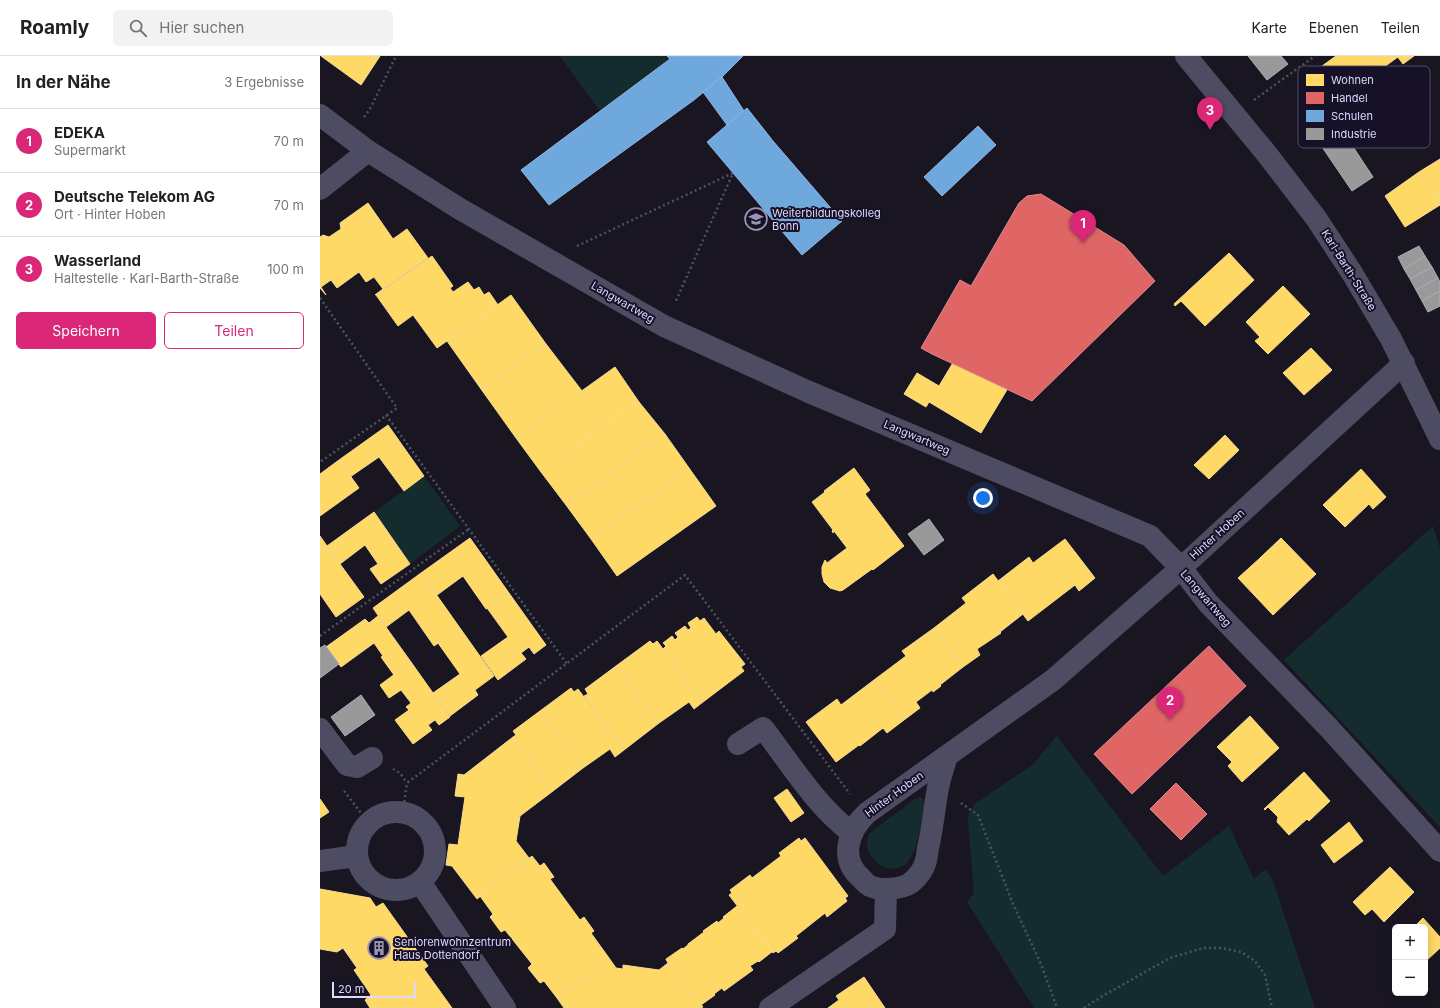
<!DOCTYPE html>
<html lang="de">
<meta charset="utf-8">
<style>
:root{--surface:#fff;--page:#f2f2f2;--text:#202124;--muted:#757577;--line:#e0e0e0;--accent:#db2777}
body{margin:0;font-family:Inter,sans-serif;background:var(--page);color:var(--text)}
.controls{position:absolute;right:12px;bottom:12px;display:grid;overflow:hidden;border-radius:6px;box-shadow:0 2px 10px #0003}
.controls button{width:36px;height:36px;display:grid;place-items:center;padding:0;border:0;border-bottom:1px solid var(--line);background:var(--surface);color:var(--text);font:20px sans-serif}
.scale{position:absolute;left:12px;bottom:10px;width:84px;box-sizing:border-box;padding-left:4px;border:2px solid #dfd8fe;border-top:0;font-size:11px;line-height:14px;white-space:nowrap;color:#dfd8fe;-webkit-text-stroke:3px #161127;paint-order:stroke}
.you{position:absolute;left:663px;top:442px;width:14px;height:14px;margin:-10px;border:3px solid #fff;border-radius:50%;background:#1a73e8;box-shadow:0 0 0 6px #1a73e833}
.badge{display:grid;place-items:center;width:26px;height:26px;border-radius:50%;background:var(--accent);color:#fff;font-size:13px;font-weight:700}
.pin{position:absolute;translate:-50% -33px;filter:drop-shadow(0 1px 2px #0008)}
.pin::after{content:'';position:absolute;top:21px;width:14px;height:12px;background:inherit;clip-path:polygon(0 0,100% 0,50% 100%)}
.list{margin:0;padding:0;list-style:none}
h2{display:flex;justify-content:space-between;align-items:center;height:52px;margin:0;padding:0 16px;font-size:17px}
h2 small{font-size:13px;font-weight:400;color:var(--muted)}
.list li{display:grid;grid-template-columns:26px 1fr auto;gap:12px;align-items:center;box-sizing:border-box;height:64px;padding:0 16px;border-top:1px solid var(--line)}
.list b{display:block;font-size:15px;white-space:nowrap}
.list p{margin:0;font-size:13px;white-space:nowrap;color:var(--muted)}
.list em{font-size:13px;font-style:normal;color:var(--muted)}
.actions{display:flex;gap:8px;padding:12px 16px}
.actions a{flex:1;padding:9px 0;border:1px solid var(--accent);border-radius:6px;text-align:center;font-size:14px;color:var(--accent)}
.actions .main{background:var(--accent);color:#fff}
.icon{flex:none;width:22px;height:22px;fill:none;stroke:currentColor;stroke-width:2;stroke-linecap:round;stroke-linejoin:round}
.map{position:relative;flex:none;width:1120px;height:952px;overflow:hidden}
header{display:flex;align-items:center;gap:24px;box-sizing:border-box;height:56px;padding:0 20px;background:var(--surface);border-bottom:1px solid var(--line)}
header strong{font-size:19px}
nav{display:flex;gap:22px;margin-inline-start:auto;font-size:14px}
.search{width:280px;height:36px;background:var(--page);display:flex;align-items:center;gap:10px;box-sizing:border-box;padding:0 14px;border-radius:6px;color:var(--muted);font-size:15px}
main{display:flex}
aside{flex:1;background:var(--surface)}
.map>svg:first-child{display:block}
.green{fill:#152c2f}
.homes{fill:#ffd966;stroke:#f5d994}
.shops{fill:#e06666;stroke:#e08894}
.schools{fill:#6fa8dc;stroke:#91b6e6}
.industry{fill:#999;stroke:#aeacb7}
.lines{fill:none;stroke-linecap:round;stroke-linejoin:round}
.path{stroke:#495463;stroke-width:2.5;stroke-dasharray:2 3;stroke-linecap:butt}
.minor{stroke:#4e4c62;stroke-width:22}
.labels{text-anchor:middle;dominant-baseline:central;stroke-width:4;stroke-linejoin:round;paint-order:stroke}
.poi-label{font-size:11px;fill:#dfd8fe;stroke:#161127;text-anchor:start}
.street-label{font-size:11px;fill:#dfd8fe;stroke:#161127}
.key{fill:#161127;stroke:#524d68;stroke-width:1}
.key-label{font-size:11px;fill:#dfd8fe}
</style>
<header>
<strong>Roamly</strong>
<div class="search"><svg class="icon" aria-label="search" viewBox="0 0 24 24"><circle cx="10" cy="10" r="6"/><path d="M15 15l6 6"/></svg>Hier suchen</div>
<nav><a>Karte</a><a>Ebenen</a><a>Teilen</a></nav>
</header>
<main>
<aside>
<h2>In der Nähe<small>3 Ergebnisse</small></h2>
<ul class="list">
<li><span class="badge">1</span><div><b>EDEKA</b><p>Supermarkt</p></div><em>70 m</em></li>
<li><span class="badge">2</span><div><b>Deutsche Telekom AG</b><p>Ort · Hinter Hoben</p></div><em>70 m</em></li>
<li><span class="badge">3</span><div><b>Wasserland</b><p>Haltestelle · Karl-Barth-Straße</p></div><em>100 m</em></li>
</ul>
<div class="actions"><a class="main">Speichern</a><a>Teilen</a></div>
</aside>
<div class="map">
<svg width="1120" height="952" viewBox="0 0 1120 952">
<rect width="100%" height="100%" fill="#191622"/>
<g class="green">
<polygon points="240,0 347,0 350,3 280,55"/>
<polygon points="104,420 140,470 90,508 54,456"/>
<polygon points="1113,470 1120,492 1120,771 964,604"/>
<polygon points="737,680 843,820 909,770 934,823 946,813 953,825 995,952 714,952 647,846 654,837 648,763 649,757 655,748 712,709"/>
<path d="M 600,741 L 604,744 L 605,748 C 601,765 599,791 589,804 C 575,824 545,806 547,785 C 547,782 549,780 550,777 L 595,743 Z"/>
</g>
<g class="homes">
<polygon points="1,0 60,0 41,29"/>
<polygon points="1016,0 1041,0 1054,18 1002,56 981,25"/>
<polygon points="1041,0 1077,0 1078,1 1054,18"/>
<polygon points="1077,0 1094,0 1083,8"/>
<polygon points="1120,103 1120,150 1099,116"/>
<polygon points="1099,116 1120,149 1085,171 1065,140"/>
<polygon points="48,147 73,183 87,173 108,202 55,239 63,233 54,221 46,226 39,216 17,232 11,224 1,231 6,239 0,232 0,181 3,179 9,181 21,173 20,167"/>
<polygon points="710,178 762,209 661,377 609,346 606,351 584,338 597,317 619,330"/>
<polygon points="909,197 934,224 885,270 861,245 855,250 854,248"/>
<polygon points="112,200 133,230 130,232 133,236 148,226 154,234 159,231 164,239 169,236 178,249 117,292 93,259 78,270 56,239"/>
<polygon points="963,230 990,258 948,298 935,285 940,281 926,266"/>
<polygon points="191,239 226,288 161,333 127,285"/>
<polygon points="226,288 262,335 196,382 161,333"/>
<polygon points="991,292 1012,314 984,339 963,317"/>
<polygon points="295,311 319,346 221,416 196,382"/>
<polygon points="317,346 319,346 345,378 246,449 221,416"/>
<polygon points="68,369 104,420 84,435 59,401 30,421 19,404"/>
<polygon points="345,378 369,412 271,483 246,449"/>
<polygon points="905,379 919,394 889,423 874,409"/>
<polygon points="19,404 39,432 0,460 0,418"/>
<polygon points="369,412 396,450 297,520 271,483"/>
<polygon points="534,412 550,434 545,438 584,490 553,514 552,513 523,534 520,535 510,532 504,526 502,518 502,511 505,504 507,507 527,492 514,475 513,477 512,475 513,474 492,446 505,436 504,435"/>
<polygon points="1041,413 1066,441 1053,453 1049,448 1025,471 1003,449"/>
<polygon points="54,456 90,508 61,528 50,513 58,508 45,489 20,508 7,490"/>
<polygon points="0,480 7,490 0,495"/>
<polygon points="150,482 189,537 166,553 143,520 117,539 101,517"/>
<polygon points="961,482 996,518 974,539 940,502"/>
<polygon points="745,483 775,522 759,535 755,529 708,565 678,525 709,501 713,507"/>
<polygon points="7,490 44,541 16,561 0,538 0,495"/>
<polygon points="940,502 974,539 953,559 918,522"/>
<polygon points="101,517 140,572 114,590 89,554 66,571 53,552"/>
<polygon points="673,518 703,558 680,576 681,577 657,593 660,599 643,611 614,572 646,547 642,542"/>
<polygon points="189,537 226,589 214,598 209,591 201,597 206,603 178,624 161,600 188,581 167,552"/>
<polygon points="58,560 91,606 74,619 61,601 63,600 54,587 21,611 6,591 45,563 49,567"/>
<polygon points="377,561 380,565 384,562 396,578 399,575 425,608 421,611 424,615 383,646 343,593 346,590 343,587 352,580 355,584 358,581 355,577 365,570 368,574 371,572 368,567"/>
<polygon points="140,572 174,620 155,634 158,639 130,660 113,637 140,618 118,587"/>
<polygon points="614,572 643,611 620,629 621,630 613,636 612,634 596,646 600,652 584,664 554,624 586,600 582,595"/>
<polygon points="330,585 333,588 337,585 383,646 374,653 369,646 339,667 296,610"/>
<polygon points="91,606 130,661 119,669 115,664 108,669 112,674 93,688 75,664 89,654 86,651 91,647 81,634 69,642 60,629"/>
<polygon points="296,610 339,667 304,694 264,640 268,638 265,633"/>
<polygon points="554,624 584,664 567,677 563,672 540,690 539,689 516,706 486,666 517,643 521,649"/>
<polygon points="251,632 254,636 258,633 304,694 295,701 290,693 263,712 220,655"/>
<polygon points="220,655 263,712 233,735 193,681 196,679 193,675"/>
<polygon points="930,660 959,692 922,726 908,710 912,706 897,691"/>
<polygon points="193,681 233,735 200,760 196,785 209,802 157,843 132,810 126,809 129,788 138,789 145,741 135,740 138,718 144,719"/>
<polygon points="984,716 1010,745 989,765 987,763 969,779 957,766 958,761 948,751 945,754 944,753"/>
<polygon points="467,733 484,757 471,766 454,742"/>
<polygon points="0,743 9,756 0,762"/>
<polygon points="1029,766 1043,785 1014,807 1001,789"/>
<polygon points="479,782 481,785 485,782 528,840 525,842 527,845 507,861 505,857 476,880 478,882 458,897 456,895 453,897 409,839 412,837 410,834 430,819 432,822 461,800 459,797"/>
<polygon points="212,800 220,810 224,807 234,821 230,823 260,864 264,861 274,875 271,877 289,902 237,942 224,925 220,927 208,912 212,908 185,874 181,876 170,861 173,858 160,840"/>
<polygon points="1070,811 1094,836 1064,866 1052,853 1045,859 1033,846"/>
<polygon points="0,833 50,842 56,851 63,847 108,910 104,913 132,952 50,952 45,944 51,939 34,914 37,912 23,892 17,896 0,893"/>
<polygon points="417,850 453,895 439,906 438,905 430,910 433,914 404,935 402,932 394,938 395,939 381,949 346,903 362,892 363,893 368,889 368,888 384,876 383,875 397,865 398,867 404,862 403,861"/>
<polygon points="1103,862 1120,881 1120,892 1105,906 1105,871 1094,871"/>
<polygon points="289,902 296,912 303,913 303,909 339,914 348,907 346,903 383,951 381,952 244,952 237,942"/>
<polygon points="544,921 565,952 508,952 519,944 516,940"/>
</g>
<g class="shops">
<polygon points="721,138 804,189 835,225 712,345 612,298 601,292 640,224 651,230 699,147 707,140"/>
<polygon points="889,590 926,630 812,738 774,698"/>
<polygon points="856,727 887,758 861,784 830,753"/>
</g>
<g class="schools">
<polygon points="347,0 423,0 402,21 374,44 229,149 201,114 350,3"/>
<polygon points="402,21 424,55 407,69 383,36"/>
<polygon points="427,52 453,85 522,165 482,199 387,86"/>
<polygon points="658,70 676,89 622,140 604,121"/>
</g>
<g class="industry">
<polygon points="928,0 961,0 968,8 947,24"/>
<polygon points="1020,71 1053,121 1032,135 998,85"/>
<polygon points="1099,190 1105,200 1084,213 1078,201"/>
<polygon points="1105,200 1112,211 1090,223 1084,213"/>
<polygon points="1112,211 1118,222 1096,234 1090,223"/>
<polygon points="1118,222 1120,226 1120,235 1102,245 1096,234"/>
<polygon points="1120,235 1120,250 1108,256 1102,245"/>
<polygon points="609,463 624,484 604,499 588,478"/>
<polygon points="5,589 19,608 0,622 0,592"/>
<polygon points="41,639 55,659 25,680 11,661"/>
</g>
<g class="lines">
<g class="path">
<polyline points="934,44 995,0"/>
<polyline points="44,61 50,53 76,0"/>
<polyline points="257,190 413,117 355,247"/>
<polyline points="0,242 77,352 0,406"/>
<polyline points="66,359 247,608"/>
<polyline points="0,580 149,473"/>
<polyline points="73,713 80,717 87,727"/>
<polyline points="24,735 48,766"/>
<polyline points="641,747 658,759 693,848 721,908 737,952"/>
<polyline points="83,756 87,727 365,519 530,738"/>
<polyline points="764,952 781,941 832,912 850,902 883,892 901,892 921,896 935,905 945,919 952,952"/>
</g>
<g class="minor">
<polyline points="866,0 946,97 996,162 1032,217 1071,283 1120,383"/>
<polyline points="0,59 48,95 140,153 344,270 489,336 830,480 861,512 888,547 1009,672 1120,795"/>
<polyline points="0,133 48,95"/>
<polyline points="0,673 27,709 37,711 52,702"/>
<path d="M 418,688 L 443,672 C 470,707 496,750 532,777"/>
<path d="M 627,700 C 624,710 620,721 618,732 C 614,752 613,772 608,792 C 607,797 607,805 604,810 C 602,816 594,825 589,828 C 580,833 560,835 550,830 C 547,829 544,825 541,822 C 519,803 528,775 547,757 L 733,624 L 861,512 L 1084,307"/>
<circle cx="76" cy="795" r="39"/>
<polyline points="0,805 36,800"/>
<polyline points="100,826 185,952"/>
<polyline points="450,952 565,873 566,833"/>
</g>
</g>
<defs>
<g id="university-ring" transform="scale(1.15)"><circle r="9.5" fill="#161127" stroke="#9a94b1" stroke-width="1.5"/><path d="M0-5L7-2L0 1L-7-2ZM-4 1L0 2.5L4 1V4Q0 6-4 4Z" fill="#9a94b1"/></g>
<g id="building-ring" transform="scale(1.15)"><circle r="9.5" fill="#161127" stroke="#9a94b1" stroke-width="1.5"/><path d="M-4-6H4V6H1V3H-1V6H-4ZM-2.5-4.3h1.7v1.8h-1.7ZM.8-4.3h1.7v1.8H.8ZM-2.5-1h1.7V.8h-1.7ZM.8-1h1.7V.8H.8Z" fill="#9a94b1"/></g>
</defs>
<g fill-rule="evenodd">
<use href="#university-ring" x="436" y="163"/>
<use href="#building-ring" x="59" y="892"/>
</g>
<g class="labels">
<g class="poi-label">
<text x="452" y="157">Weiterbildungskolleg<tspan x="452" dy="13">Bonn</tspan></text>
<text x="74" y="886">Seniorenwohnzentrum<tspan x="74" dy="13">Haus Dottendorf</tspan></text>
</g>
<g class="street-label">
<text transform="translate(1029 214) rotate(58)">Karl-Barth-Straße</text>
<text transform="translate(303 246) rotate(30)">Langwartweg</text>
<text transform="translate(597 381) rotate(23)">Langwartweg</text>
<text transform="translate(897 478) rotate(-42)">Hinter Hoben</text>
<text transform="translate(886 542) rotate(49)">Langwartweg</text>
<text transform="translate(574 738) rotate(-36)">Hinter Hoben</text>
</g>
</g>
<rect x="978" y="10" width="132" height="82" rx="6" class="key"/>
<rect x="986" y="18" width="18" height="12" fill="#ffd966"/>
<rect x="986" y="36" width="18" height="12" fill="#e06666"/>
<rect x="986" y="54" width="18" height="12" fill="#6fa8dc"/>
<rect x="986" y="72" width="18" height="12" fill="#999"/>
<g class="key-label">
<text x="1011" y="28">Wohnen</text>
<text x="1011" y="46">Handel</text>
<text x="1011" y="64">Schulen</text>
<text x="1011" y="82">Industrie</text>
</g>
</svg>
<div class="controls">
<button>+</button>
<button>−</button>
</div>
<div class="scale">20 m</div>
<div class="you"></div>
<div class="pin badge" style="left:763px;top:187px">1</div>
<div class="pin badge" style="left:850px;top:664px">2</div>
<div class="pin badge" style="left:890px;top:74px">3</div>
</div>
</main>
